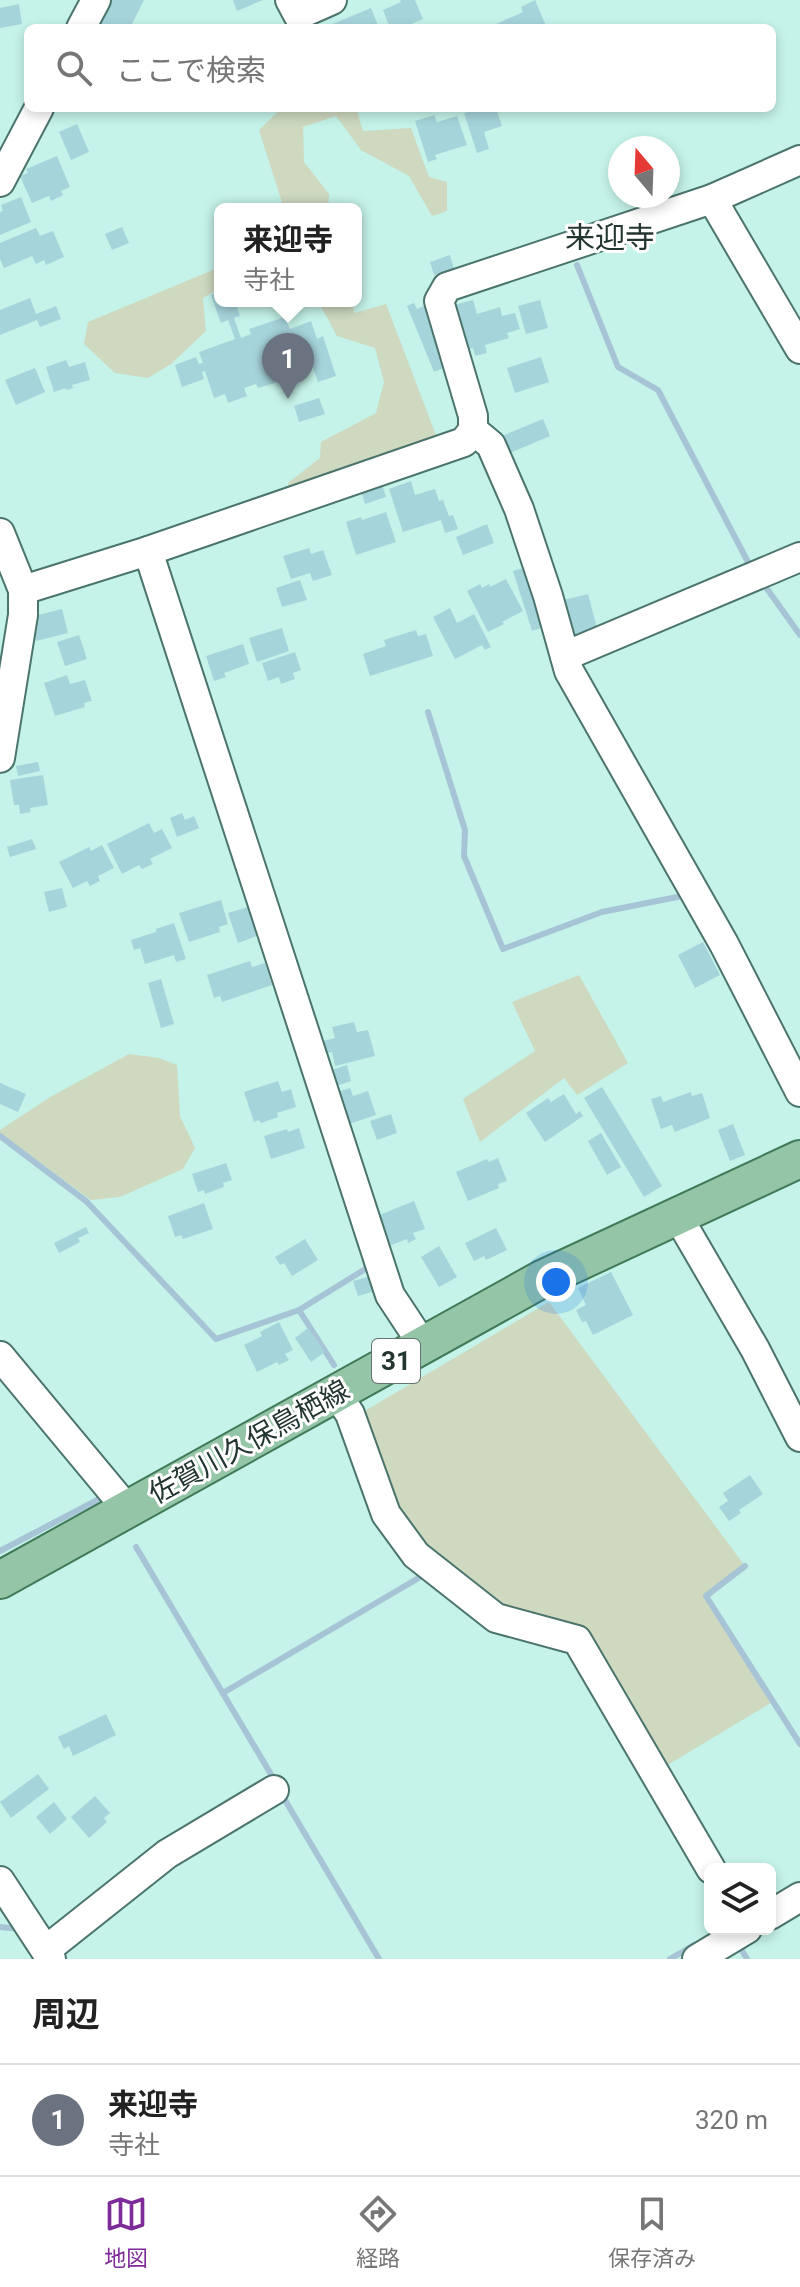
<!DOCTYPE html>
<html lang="ja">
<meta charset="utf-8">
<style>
:root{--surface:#fff;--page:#f6f6f6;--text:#222;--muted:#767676;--line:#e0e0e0;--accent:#7e2b9a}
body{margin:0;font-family:Roboto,"Noto Sans JP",sans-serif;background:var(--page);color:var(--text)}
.controls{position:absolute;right:24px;bottom:24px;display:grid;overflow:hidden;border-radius:12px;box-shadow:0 4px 12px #0003}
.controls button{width:72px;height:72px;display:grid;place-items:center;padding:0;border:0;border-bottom:2px solid var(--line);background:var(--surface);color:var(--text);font:40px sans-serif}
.compass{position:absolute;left:608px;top:136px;width:72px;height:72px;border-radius:50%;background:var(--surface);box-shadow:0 4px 12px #0003;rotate:341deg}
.you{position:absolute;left:556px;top:1282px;width:28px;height:28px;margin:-20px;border:6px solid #fff;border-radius:50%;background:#1a73e8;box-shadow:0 0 0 12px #1a73e833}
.badge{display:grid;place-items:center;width:52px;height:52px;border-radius:50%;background:var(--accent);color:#fff;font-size:26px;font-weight:700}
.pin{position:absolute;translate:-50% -66px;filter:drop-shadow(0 2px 4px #0008)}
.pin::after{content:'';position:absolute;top:42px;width:28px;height:24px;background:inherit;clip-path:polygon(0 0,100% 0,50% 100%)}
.popup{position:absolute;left:214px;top:203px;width:148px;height:104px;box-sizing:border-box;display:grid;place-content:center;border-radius:12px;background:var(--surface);filter:drop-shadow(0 2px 6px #0005);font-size:26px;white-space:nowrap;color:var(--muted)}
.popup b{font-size:30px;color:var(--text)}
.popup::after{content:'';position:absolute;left:50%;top:100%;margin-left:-16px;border:16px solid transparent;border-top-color:var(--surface)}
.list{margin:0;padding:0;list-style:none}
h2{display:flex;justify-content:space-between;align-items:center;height:104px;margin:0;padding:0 32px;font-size:34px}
h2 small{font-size:26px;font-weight:400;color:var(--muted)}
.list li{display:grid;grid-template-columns:52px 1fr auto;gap:24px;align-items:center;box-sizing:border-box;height:112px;padding:0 32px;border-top:2px solid var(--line)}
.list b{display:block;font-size:30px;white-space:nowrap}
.list p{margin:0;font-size:26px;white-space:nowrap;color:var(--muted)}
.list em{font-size:26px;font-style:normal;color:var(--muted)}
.icon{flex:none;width:44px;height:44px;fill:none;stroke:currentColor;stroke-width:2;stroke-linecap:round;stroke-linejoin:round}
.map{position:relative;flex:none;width:800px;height:1959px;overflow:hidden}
.search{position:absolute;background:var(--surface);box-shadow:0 4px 12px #0003;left:24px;right:24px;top:24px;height:88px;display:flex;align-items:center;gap:20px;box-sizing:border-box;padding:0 28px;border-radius:12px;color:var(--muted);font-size:30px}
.sheet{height:216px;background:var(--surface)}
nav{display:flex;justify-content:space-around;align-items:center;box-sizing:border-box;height:112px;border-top:2px solid var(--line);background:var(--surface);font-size:22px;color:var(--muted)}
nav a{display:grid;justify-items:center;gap:4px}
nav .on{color:var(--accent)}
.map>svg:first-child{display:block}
.green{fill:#ced9c0}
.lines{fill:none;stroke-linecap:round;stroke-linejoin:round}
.stream{stroke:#a7c4d6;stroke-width:6}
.building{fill:#a6d4db}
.minor-casing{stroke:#4b746c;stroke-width:32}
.major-casing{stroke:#407a58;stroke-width:40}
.minor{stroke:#fff;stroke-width:28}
.major{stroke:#95c5a7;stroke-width:36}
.labels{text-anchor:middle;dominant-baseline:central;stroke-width:6;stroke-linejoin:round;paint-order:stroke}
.shield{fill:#fff;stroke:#667270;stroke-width:2}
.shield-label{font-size:26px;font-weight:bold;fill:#243632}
.street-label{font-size:28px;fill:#243632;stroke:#fff}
.neighbourhood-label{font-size:30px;fill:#243632;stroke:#fff}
</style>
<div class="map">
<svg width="800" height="1959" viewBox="0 0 800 1959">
<rect width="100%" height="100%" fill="#c5f3e9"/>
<g class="green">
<polygon points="282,108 356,108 363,131 411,128 429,177 447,182 447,211 432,216 409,176 361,150 336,116 303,127 304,162 329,194 328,209 284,209 259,130"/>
<polygon points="220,267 220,288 203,298 206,331 171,364 148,378 115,373 84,344 88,322"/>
<polygon points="318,301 353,301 354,313 386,304 439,443 289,495 288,483 320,458 321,442 376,413 384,382 375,348 337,336"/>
<polygon points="579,975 628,1063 577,1095 564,1078 480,1142 463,1099 535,1051 512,1002"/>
<polygon points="129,1054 159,1058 177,1065 180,1116 195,1148 183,1169 120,1197 91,1200 0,1133 0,1130 52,1096"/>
<polygon points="549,1302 745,1566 707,1596 774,1701 661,1769 578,1632 500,1614 424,1552 393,1512 363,1412"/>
</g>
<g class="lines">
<g class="stream">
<polyline points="577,265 618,367 658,390 749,564"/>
<polyline points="765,586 800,635"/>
<polyline points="428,712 465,830 464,856 503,949 602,912 682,896"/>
<polyline points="0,1136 86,1201 216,1339 299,1310"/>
<polyline points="334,1365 299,1310 367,1268 365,1261"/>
<polyline points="136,1547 275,1781"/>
<polyline points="0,1551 103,1497 102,1495"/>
<polyline points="745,1566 706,1596 800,1744"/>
<polyline points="223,1693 422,1576"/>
<polyline points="282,1795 379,1959"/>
<polyline points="0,1927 20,1929"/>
<polyline points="740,1947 747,1959"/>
<polyline points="670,1959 694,1945"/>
</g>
</g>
<g class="building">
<polygon points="107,0 144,0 130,28 105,28 99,26 103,18 99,16"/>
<polygon points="233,0 263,0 237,11"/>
<polygon points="400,0 415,0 423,19 402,28 390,28 383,10 401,2"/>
<polygon points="535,0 547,28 487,28 523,12 521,7"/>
<polygon points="19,4 22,24 0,28 0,8"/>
<polygon points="371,8 379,28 323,28"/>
<polygon points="480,108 496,108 502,126 484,132 489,149 477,153 464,113"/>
<polygon points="434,115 437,122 457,116 467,145 435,155 437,159 428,162 415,121"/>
<polygon points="77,124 89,152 71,160 59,132"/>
<polygon points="57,156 70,187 61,191 63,195 51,201 49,196 32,203 20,176 28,173 26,169"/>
<polygon points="21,197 31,222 0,235 0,212 3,211 1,205"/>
<polygon points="122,227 129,243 112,250 105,234"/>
<polygon points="36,228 40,236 53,231 64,257 46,265 44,260 36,264 32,256 4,268 0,259 0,243"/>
<polygon points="450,255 454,269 434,275 430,262"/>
<polygon points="220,292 220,301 235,301 240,316 234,318 241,338 251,334 249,329 285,317 290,329 311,321 317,339 323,336 336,376 318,382 311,362 272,375 275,383 258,388 256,384 244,388 247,396 228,403 225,394 214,398 205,371 202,372 204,379 182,387 175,365 196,357 199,364 203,363 199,352 235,339 228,320 221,323 211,295"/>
<polygon points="30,298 36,314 56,306 61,319 40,327 37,320 0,335 0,310"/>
<polygon points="473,300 477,314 500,307 502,316 515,313 520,329 507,333 509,338 485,345 487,353 475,356 473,348 463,351 450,306"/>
<polygon points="540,300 548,328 526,334 518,306"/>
<polygon points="414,303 417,309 426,305 443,346 438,348 446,367 434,372 407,306"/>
<polygon points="541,357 549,382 515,393 507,368"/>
<polygon points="66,360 69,367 85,362 90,380 72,385 73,388 66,390 66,388 54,392 46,367"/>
<polygon points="35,368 45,392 16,405 5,380"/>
<polygon points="319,398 325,414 299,422 294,406"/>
<polygon points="543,419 550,436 510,453 502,436"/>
<polygon points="411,481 415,495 435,489 439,501 443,500 449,516 453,515 458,529 445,533 441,520 403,532 389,489"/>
<polygon points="382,484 386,497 365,504 361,491"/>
<polygon points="386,512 396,542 356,555 346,522 361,517 362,520"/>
<polygon points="487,524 494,543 463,555 456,537"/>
<polygon points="309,548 311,554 323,550 332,575 313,581 310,573 291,579 283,556"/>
<polygon points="527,567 550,625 532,631 513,571"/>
<polygon points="506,579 523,611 502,622 504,624 488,632 467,591 480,584 482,588 489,584 490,587"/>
<polygon points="300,580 307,600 282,607 276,588"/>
<polygon points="588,594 597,628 585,631 587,638 571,642 560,601"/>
<polygon points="450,608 457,623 474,614 491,647 485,650 482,645 455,659 433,617"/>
<polygon points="62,609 68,633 36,641 34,631 37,630 34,616"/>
<polygon points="282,628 289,651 257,662 249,638"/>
<polygon points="416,630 418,636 426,634 433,656 370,676 363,654 386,646 384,640"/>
<polygon points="79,635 87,659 65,666 57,642"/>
<polygon points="243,644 249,664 224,673 226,677 214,681 206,656"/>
<polygon points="295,652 301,670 293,673 295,679 281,684 279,677 268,681 262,663"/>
<polygon points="67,675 70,684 85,680 92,701 84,703 85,707 55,716 44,683"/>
<polygon points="38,762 40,771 18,776 16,766"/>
<polygon points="43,775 48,805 30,808 31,812 20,814 19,805 14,805 10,780"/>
<polygon points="182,813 185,820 194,816 199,828 177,837 170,818"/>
<polygon points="149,823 154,833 162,829 172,848 150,859 153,864 142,869 139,865 122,874 107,844"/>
<polygon points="32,839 36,849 10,857 7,847"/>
<polygon points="102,845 114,868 98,876 100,881 90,886 87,881 73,888 59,862 89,847 91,851"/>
<polygon points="62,888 67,907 49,912 44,892"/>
<polygon points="221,900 228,924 219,927 220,932 189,942 179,913"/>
<polygon points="248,907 257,936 238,943 228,913"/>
<polygon points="174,923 186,959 176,962 174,955 145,964 140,948 134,950 131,940 156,932 156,929"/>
<polygon points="703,942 720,975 695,988 678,955"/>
<polygon points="250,961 252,967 265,963 272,985 222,1002 220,996 214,998 207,975"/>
<polygon points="161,979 174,1024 161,1028 148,983"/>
<polygon points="354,1022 357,1032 368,1030 375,1056 335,1066 332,1052 326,1053 323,1041 335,1038 332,1027"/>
<polygon points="347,1065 351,1081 331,1088 326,1072"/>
<polygon points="278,1081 282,1092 291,1089 296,1107 277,1113 278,1117 261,1123 259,1120 254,1122 244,1092"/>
<polygon points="0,1083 26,1094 18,1112 0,1104"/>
<polygon points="602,1087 662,1186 644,1197 584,1098"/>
<polygon points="350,1088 353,1096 368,1091 376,1115 346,1125 331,1094"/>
<polygon points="691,1092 692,1096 702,1093 710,1118 675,1132 672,1125 661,1129 651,1099 661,1096 663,1102"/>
<polygon points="564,1094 576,1114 580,1111 583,1116 545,1142 526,1113 548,1098 551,1102"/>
<polygon points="391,1114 397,1133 377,1140 370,1121"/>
<polygon points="733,1124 745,1155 730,1161 718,1130"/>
<polygon points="299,1128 305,1148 271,1159 264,1136 287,1129 288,1132"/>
<polygon points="601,1133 621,1167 607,1175 588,1141"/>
<polygon points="498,1158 507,1181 498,1184 499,1188 468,1201 456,1172 487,1159 489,1162"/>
<polygon points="226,1163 232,1180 223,1183 224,1187 205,1194 204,1190 198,1192 192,1174"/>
<polygon points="414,1201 425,1229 413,1233 416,1239 408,1243 407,1239 389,1246 377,1216"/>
<polygon points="204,1203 213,1229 183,1239 181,1235 175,1237 168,1216"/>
<polygon points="86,1227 89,1233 78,1238 80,1242 59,1253 54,1243"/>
<polygon points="496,1228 507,1250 486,1260 484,1256 474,1261 465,1243"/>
<polygon points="305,1239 318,1260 292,1276 284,1263 280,1265 275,1257"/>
<polygon points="439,1246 457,1277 439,1287 421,1257"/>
<polygon points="611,1272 633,1315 593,1335 586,1321 582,1322 576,1310 586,1305 578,1288"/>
<polygon points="371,1276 375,1291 358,1296 353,1281"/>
<polygon points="279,1322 293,1350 285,1354 289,1360 279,1365 277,1362 257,1372 244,1345 262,1336 260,1332"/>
<polygon points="308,1328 325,1352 311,1362 295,1338"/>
<polygon points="750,1475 763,1494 739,1510 741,1513 729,1521 719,1507 728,1501 723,1493"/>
<polygon points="106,1714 116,1735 73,1756 69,1746 64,1749 58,1737"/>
<polygon points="38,1774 49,1789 11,1818 0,1802"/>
<polygon points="95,1796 110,1813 104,1818 107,1822 89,1838 71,1817"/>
<polygon points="54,1802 67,1819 50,1834 36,1817"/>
</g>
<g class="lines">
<g class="minor-casing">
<g id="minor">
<polyline points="290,0 298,15 332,0"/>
<polyline points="81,28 96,0"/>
<polyline points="0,182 39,108"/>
<polyline points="712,199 800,349"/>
<polyline points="473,430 491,445 519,509 548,596 569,671 724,944 800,1092"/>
<polyline points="0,533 23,590 23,615 0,758"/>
<polyline points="148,551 390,1295 423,1345"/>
<polyline points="23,590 148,551 464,442 473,430 473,416 439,301 447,287 712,199 800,160"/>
<polyline points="565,656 800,557"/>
<polyline points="677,1215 755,1349 800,1437"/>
<polyline points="0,1356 118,1498 125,1510"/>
<polyline points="336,1393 350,1414 386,1514 416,1555 496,1618 577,1640 711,1869"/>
<polyline points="0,1881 51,1959"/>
<polyline points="770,1915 800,1897"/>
<polyline points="46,1950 167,1854 274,1790"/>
<polyline points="697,1959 747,1929"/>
</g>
</g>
<g class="major-casing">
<polyline id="major" points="0,1580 542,1279 800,1159"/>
</g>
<use href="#minor" class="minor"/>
<use href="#major" class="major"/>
</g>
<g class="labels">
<rect class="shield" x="372" y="1339" width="48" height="44" rx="6"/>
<g class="shield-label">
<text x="396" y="1361">31</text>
</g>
<g class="street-label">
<text transform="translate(249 1442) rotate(-29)">佐賀川久保鳥栖線</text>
</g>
<g class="neighbourhood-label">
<text x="610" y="237">来迎寺</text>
</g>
</g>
</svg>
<div class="controls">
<button><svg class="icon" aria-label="layers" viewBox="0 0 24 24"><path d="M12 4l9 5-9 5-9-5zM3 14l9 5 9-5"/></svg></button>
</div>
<svg class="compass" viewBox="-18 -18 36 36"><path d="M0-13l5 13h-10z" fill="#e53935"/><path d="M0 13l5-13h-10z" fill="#767676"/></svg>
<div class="you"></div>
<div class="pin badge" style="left:288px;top:399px;background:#6b7280">1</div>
<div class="popup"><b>来迎寺</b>寺社</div>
<div class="search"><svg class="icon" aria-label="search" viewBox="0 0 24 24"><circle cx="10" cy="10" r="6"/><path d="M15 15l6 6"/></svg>ここで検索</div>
</div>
<section class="sheet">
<h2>周辺<small></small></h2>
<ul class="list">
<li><span class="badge" style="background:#6b7280">1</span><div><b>来迎寺</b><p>寺社</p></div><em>320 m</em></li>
</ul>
</section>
<nav>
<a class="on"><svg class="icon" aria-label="map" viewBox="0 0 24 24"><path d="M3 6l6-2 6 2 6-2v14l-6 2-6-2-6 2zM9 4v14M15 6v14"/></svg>地図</a>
<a><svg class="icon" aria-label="directions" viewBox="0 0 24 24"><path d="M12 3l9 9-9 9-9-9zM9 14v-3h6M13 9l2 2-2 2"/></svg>経路</a>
<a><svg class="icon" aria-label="saved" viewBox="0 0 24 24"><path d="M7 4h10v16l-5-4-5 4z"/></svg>保存済み</a>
</nav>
